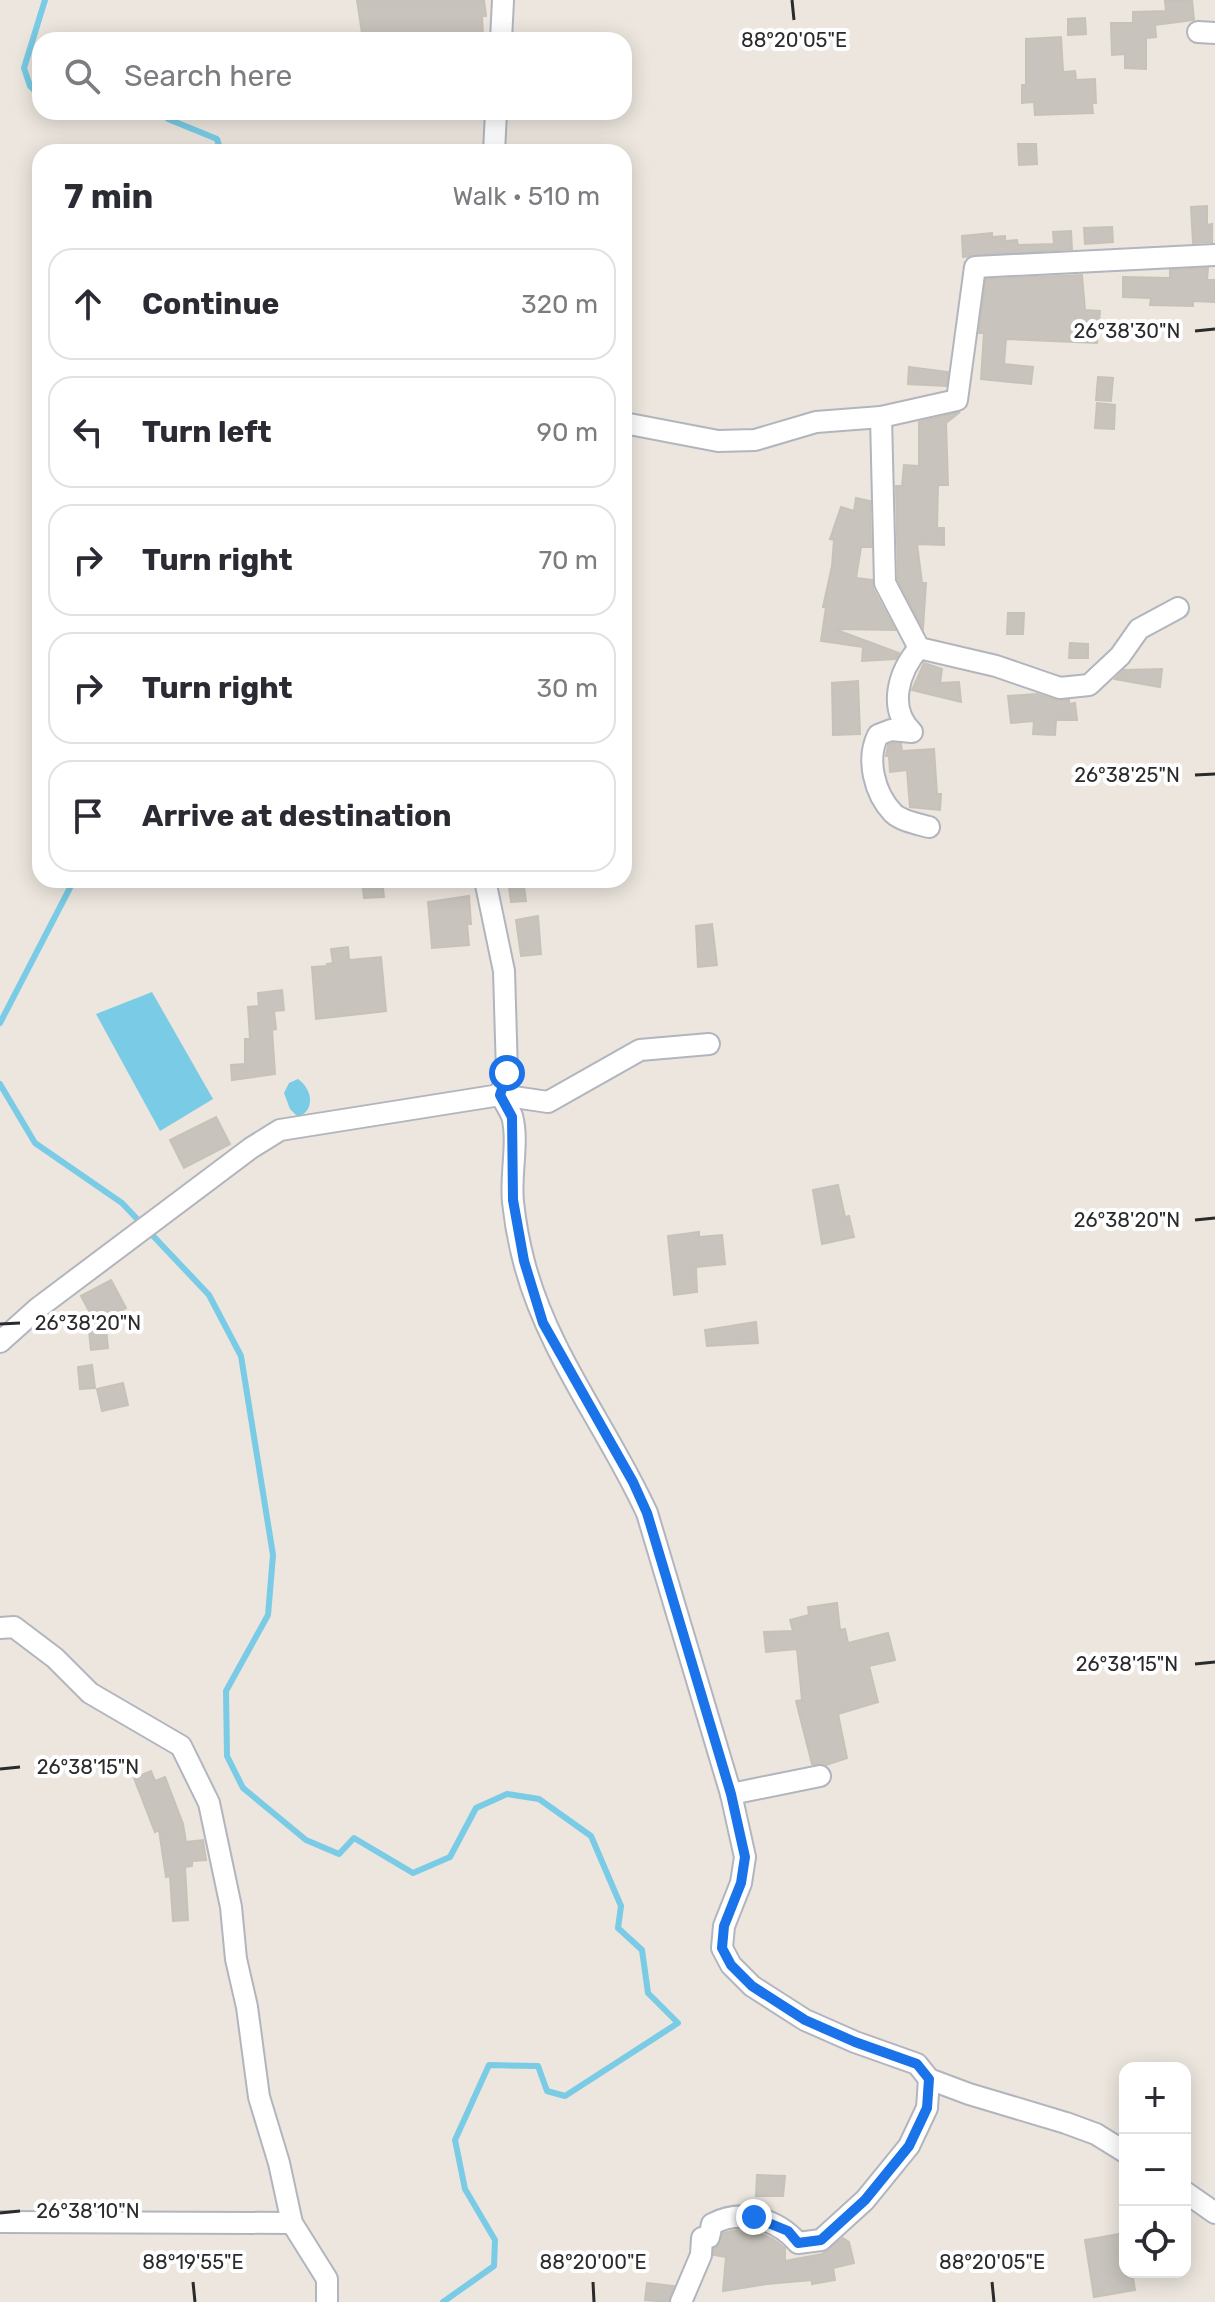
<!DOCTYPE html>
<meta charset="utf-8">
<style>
:root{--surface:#fff;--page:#f2f2f3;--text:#2b2b33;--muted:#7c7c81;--line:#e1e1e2}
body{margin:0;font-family:Rubik,sans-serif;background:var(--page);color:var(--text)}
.controls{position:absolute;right:24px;bottom:24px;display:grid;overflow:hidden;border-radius:16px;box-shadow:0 4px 20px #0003}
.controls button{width:72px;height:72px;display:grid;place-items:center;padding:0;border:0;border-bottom:2px solid var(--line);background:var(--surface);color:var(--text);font:40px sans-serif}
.stop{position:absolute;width:24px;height:24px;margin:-18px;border:6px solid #1a73e8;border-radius:50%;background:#fff}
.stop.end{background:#1a73e8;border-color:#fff;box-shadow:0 2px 8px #0008}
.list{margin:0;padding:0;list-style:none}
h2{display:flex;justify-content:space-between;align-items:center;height:104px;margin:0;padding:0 32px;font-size:34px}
h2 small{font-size:26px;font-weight:400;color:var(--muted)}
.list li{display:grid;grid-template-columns:52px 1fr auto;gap:24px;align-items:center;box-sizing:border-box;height:112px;margin:0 16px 16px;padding:0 16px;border:2px solid var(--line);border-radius:24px}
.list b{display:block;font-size:30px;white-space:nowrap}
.list em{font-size:26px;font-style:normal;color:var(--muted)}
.icon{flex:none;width:44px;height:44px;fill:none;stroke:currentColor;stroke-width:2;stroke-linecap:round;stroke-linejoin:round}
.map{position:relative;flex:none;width:1215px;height:2302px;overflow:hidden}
.search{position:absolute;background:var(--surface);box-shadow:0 4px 20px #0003;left:32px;top:32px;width:600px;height:88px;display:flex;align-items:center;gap:20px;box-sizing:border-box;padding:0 28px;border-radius:24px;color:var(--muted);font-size:30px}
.panel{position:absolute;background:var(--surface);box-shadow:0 4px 20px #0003;left:32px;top:144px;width:600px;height:744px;border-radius:24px}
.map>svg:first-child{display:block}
.water{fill:#79cbe6}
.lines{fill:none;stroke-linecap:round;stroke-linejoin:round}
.stream{stroke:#79cbe6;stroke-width:6}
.building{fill:#c8c4bd;stroke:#c7c2b8;stroke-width:2}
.minor-casing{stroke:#b2b5be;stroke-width:24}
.minor{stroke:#fff;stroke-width:20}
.route{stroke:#1a73e8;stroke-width:10}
.ticks{fill:none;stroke:#2b2b2b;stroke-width:3}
.ticks-label{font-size:20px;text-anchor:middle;fill:#2b2b2b;stroke:#fff;stroke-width:8;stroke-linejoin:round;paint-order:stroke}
</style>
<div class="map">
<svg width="1215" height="2302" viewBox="0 0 1215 2302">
<rect width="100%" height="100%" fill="#ece6de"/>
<g class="water">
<polygon points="152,992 213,1099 160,1131 96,1014"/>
<path d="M 298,1079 C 312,1089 316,1110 298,1117 L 290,1109 L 284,1093 L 289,1083 Z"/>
</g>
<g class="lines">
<g class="stream">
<polyline points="40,96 30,86 24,68 45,0"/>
<polyline points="55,112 59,117 82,115 83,112"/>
<polyline points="167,112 168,119 217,139 221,152"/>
<polyline points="0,1023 74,880"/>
<polyline points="0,1084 35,1143 122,1203 209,1295 241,1356 273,1555 268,1615 226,1691 227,1756 243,1788 306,1840 339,1854 354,1838 413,1873 450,1857 476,1808 507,1794 539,1799 591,1836 621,1906 618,1928 642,1950 648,1993 678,2023 565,2096 547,2091 538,2066 489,2065 455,2140 465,2189 495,2240 494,2266 443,2302"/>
</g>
</g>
<g class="building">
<polygon points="357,0 484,0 486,16 482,16 483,35 417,40 416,33 377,35 378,40 363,40"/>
<polygon points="1192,0 1194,20 1155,25 1156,37 1146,38 1146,69 1125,68 1125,54 1112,55 1111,23 1133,23 1133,12 1166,11 1165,1"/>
<polygon points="1085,18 1086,34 1068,35 1068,19"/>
<polygon points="1061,37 1063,72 1075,71 1076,80 1095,79 1096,103 1092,103 1093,113 1035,115 1034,102 1022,103 1022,85 1026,85 1026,39"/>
<polygon points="1018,144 1036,144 1037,164 1019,165"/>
<polygon points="1207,206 1207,225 1212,224 1212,242 1193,243 1191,207"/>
<polygon points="1112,227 1113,242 1085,244 1084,228"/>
<polygon points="1071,231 1072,249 963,257 962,236 992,233 992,237 1005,236 1005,241 1017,240 1018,245 1054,244 1053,232"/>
<polygon points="1208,268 1207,280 1215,280 1215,302 1193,301 1193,306 1150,305 1151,298 1123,297 1123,277 1170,278 1170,270"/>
<polygon points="1082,275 1085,310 1100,311 1097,343 1006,339 1004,364 1033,367 1031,384 981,379 984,333 979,333 986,279"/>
<polygon points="909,367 948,372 946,386 908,384"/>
<polygon points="1098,377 1113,378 1111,401 1096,400"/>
<polygon points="1097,403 1115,405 1114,429 1095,428"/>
<polygon points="960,412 946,423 948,485 938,485 937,528 944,528 944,545 917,544 922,583 926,583 923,628 898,580 896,486 902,486 904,465 919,466 919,422"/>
<polygon points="856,498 870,501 871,547 861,547 856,578 872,580 873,589 895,630 834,629 899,653 896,659 862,661 863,647 821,641 826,607 823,607 832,566 834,540 830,539 841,507 854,511"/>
<polygon points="1008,613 1024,613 1023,634 1007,634"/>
<polygon points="1070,643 1088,644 1088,658 1069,658"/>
<polygon points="924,663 942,669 940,683 959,682 961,702 912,690"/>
<polygon points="1162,669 1160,687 1115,679 1124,670"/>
<polygon points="858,681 860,734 833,735 832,683"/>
<polygon points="1037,694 1056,700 1069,700 1069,704 1075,703 1077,720 1056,720 1055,735 1033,734 1034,721 1011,723 1008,696"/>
<polygon points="893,743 901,744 902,751 934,749 937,794 941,794 940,810 910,807 907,770 890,772 889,756 886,756 888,745"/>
<polygon points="362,880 382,880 384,897 364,898"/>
<polygon points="508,880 523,880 526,901 511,902"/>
<polygon points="469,896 471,924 467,924 469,945 432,948 428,902"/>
<polygon points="538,916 541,954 521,956 516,920"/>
<polygon points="712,924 717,965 698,967 696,926"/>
<polygon points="348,947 349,960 381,957 386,1011 316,1019 312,967 328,966 327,964 333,963 331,949"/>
<polygon points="282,990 284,1010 274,1011 276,1029 272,1030 275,1074 232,1080 231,1065 245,1064 245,1039 250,1039 248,1007 259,1006 258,993"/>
<polygon points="216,1117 230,1144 184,1168 170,1140"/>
<polygon points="838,1185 845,1217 849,1216 854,1237 822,1244 813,1190"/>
<polygon points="699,1232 699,1237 722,1235 725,1264 696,1267 697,1292 674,1295 668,1236"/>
<polygon points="111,1280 126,1308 96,1324 81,1296"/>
<polygon points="756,1322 758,1343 707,1346 705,1330"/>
<polygon points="106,1329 108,1348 91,1350 89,1331"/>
<polygon points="92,1365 95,1388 80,1389 78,1367"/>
<polygon points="123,1383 128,1405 102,1411 97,1389"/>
<polygon points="837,1603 840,1630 845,1629 848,1643 888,1633 895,1660 869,1666 878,1702 838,1714 847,1758 826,1765 812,1764 796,1701 802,1700 797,1649 766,1652 764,1632 793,1631 790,1620 809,1615 808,1607"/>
<polygon points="151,1771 155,1781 165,1777 183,1824 186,1842 203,1840 206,1860 192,1861 192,1866 185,1867 188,1920 173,1921 170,1876 166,1877 159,1830 155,1832 134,1778"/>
<polygon points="757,2175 785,2176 783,2196 756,2196"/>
<polygon points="737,2230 755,2231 773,2239 785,2248 785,2261 822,2254 843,2238 849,2242 854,2263 833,2268 835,2280 812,2284 812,2280 767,2284 723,2291 726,2257 714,2255 714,2248 718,2246 723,2233"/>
<polygon points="1125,2233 1125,2272 1132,2272 1135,2290 1094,2297 1085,2240"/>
<polygon points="647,2283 674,2286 668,2302 645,2300"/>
</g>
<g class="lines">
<g class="minor-casing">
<g id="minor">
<polyline points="1198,32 1215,33"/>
<polyline points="501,40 503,0"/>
<polyline points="494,152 496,112"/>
<polyline points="881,417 885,583 919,648 996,666 1060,688 1089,685 1120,656 1139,629 1178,608"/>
<polyline points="624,423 718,441 755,440 816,422 881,417 957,400 975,267 1215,255"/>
<path d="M 919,648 C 899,671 887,708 912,732 L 891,730 L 878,735 C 866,759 874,793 893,813 C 901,821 918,824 929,827"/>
<path d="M 485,880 L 504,971 L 507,1073 L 500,1095 C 504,1101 509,1109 512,1116 C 519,1141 510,1176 513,1202 C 515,1221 519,1243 524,1262 C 548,1354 608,1428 647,1513 L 731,1794 L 745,1857 L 741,1883 L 724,1926 L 722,1948 L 731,1965 L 752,1986 L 805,2020 L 855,2042 L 917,2064 L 929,2079 L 969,2094 L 1066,2123 L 1096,2134 L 1125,2152"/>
<polyline points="0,1342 38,1308 251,1148 280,1130 500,1095 548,1102 640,1050 709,1044"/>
<polyline points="0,1628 14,1627 55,1658 90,1693 181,1746 209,1803 231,1907 236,1959 247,2007 259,2097 279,2163 292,2223 327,2279 327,2302"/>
<polyline points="731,1794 820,1776"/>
<polyline points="1185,2192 1215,2213"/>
<polyline points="0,2222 292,2223"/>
<path d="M 681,2302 L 701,2255 L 702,2238 L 709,2237 L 712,2224 C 742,2208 777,2219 798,2243 L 821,2240 L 865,2200 L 909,2146 L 927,2108 L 929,2079"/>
</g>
</g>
<use href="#minor" class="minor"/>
</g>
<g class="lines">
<polyline class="route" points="507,1073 500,1095 512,1117 513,1200 524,1261 543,1323 633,1482 647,1513 731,1794 745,1857 741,1883 724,1926 722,1948 731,1965 752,1986 805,2020 855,2042 917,2064 929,2079 927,2108 909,2146 865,2200 821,2240 798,2243 788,2231 754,2217"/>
</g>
<path class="ticks" d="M 792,0 L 794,20M 1195,331 L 1215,329M 1195,775 L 1215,774M 1195,1220 L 1215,1218M 0,1324 L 20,1323M 1195,1664 L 1215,1662M 0,1769 L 20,1767M 0,2213 L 20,2211M 193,2282 L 195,2302M 593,2282 L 594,2302M 992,2282 L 994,2302"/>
<g class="ticks-label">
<text x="794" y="47">88°20'05"E</text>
<text x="1127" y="338">26°38'30"N</text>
<text x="1127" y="782">26°38'25"N</text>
<text x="1127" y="1227">26°38'20"N</text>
<text x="88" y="1330">26°38'20"N</text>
<text x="1127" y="1671">26°38'15"N</text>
<text x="88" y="1774">26°38'15"N</text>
<text x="88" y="2218">26°38'10"N</text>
<text x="193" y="2269">88°19'55"E</text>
<text x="593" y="2269">88°20'00"E</text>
<text x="992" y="2269">88°20'05"E</text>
</g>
</svg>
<div class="controls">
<button>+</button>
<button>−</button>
<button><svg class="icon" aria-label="locate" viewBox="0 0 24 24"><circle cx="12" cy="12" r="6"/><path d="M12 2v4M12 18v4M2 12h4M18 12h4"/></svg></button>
</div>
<div class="stop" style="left:507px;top:1073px"></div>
<div class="stop end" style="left:754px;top:2217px"></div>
<div class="search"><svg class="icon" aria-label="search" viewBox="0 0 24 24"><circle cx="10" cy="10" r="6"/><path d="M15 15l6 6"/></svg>Search here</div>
<section class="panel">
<h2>7 min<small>Walk · 510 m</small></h2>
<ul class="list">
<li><svg class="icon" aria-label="ahead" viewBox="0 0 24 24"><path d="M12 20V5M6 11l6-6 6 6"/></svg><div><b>Continue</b></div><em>320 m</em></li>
<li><svg class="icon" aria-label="left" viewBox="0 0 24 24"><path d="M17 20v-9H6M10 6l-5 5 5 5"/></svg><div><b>Turn left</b></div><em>90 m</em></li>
<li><svg class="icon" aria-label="right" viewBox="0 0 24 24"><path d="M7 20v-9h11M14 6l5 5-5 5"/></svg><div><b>Turn right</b></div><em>70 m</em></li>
<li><svg class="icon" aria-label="right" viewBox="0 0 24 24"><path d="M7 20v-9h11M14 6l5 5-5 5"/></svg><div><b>Turn right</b></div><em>30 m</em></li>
<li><svg class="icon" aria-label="arrive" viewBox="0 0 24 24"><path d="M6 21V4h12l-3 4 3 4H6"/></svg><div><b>Arrive at destination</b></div></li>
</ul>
</section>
</div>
